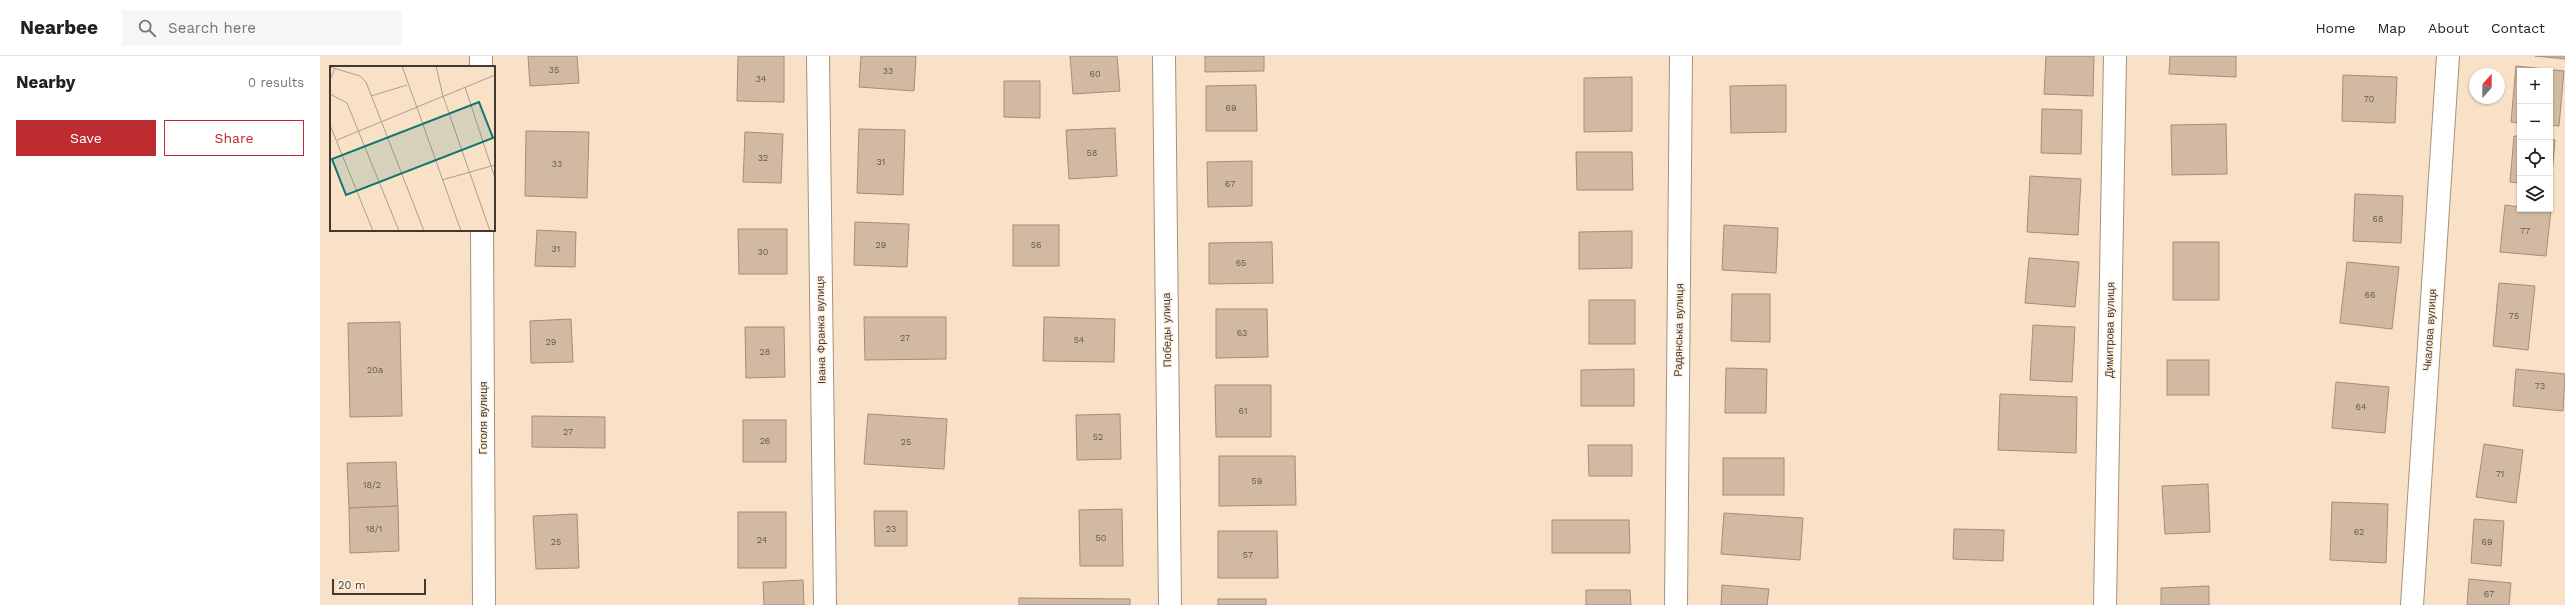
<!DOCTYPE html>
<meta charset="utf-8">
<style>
:root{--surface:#fff;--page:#f6f6f6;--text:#202124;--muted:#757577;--line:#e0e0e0;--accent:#bc2c30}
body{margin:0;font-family:"Work Sans",sans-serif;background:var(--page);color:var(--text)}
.controls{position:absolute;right:12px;top:12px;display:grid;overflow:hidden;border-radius:0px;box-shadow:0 1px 3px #0004}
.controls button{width:36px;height:36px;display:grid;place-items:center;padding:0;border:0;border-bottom:1px solid var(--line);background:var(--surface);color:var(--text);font:20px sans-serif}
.compass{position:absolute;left:2149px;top:12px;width:36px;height:36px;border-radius:50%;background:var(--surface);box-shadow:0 1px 3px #0004;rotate:21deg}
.scale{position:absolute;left:12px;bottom:10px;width:94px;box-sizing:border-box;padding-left:4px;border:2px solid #42392f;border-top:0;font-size:11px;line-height:14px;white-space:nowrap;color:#42392f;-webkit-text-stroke:3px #fff0e1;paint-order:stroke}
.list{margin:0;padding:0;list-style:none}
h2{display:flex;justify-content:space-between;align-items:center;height:52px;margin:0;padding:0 16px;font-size:17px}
h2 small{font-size:13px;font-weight:400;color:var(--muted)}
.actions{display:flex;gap:8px;padding:12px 16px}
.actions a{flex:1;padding:9px 0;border:1px solid var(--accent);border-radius:0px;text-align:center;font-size:14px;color:var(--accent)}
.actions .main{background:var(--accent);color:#fff}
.icon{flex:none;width:22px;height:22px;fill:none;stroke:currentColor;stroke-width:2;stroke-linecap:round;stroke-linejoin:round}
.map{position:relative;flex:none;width:2245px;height:549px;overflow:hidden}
header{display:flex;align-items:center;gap:24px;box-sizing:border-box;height:56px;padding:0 20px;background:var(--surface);border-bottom:1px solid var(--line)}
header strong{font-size:19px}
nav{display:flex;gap:22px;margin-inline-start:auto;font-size:14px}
.search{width:280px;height:36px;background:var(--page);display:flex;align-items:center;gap:10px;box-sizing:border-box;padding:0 14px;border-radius:0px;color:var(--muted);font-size:15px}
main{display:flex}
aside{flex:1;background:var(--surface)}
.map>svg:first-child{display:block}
.building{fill:#d1baa1;stroke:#a48e76}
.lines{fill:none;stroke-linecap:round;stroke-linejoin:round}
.street-casing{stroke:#a79179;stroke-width:24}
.street{stroke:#fff;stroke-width:22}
.labels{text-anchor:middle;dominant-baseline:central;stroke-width:3;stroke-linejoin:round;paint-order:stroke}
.number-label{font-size:9px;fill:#66594c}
.street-label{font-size:11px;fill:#42392f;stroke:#fff0e1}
.inset-road{fill:none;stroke:#b09e8b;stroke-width:1}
.view{fill:#0f766e;fill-opacity:0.15;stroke:#0f766e;stroke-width:2}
.inset-edge{fill:none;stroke:#42392f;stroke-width:2}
</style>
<header>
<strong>Nearbee</strong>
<div class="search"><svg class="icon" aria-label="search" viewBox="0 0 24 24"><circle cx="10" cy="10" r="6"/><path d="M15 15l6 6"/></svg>Search here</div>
<nav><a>Home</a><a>Map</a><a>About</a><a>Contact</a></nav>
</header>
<main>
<aside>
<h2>Nearby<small>0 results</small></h2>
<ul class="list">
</ul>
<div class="actions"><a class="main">Save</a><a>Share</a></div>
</aside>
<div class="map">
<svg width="2245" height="549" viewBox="0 0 2245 549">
<rect width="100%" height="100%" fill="#f9e1c8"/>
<g class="building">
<polygon points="208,0 257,0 259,27 210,30"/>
<polygon points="418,0 464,0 464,46 417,45"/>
<polygon points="541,0 596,0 594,35 539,31"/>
<polygon points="750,0 797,0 800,35 753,38"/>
<polygon points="885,0 944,0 944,15 885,16"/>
<polygon points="1726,0 1774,0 1773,40 1724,38"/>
<polygon points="1850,0 1916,0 1916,21 1849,18"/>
<polygon points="2215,0 2245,0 2245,3"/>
<polygon points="2196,10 2244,15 2239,70 2230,69 2230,15 2200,15 2200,67 2191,66"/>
<polygon points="2023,19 2077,21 2075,67 2022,65"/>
<polygon points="1312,21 1312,75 1264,76 1264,22"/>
<polygon points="684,25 720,25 720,62 684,61"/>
<polygon points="936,29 937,75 886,75 886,30"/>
<polygon points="1466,29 1466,76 1411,77 1410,30"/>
<polygon points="1722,53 1762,54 1761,98 1721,97"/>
<polygon points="1906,68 1907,118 1852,119 1851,69"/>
<polygon points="795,72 797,120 749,123 746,74"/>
<polygon points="539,73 585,74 583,139 537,137"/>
<polygon points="206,75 269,76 267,142 205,140"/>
<polygon points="425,76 463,78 461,127 423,126"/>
<polygon points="2194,80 2200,80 2200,127 2190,126"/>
<polygon points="2230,83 2235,84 2231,130 2230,130"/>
<polygon points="1256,96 1312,96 1313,134 1257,134"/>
<polygon points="932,105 932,150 888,151 887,106"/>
<polygon points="1710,120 1761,123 1758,179 1707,176"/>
<polygon points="2035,138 2083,140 2081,187 2033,185"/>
<polygon points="2185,149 2200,151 2200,153 2231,154 2226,200 2180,196"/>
<polygon points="535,166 589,168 587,211 534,209"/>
<rect x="693" y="169" width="46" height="41"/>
<polygon points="1404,169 1458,172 1456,217 1402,214"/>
<polygon points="418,173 467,173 467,218 419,218"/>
<polygon points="217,174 256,176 255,211 215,210"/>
<polygon points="1312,175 1312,212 1259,213 1259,176"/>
<polygon points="952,186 953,227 889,228 889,187"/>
<rect x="1853" y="186" width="46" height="58"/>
<polygon points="1709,202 1759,206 1755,251 1705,247"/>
<polygon points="2027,206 2079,211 2072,273 2020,267"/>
<polygon points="2179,227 2215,230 2208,294 2173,290"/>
<polygon points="1412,238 1450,238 1450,286 1411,285"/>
<rect x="1269" y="244" width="46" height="44"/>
<polygon points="896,253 947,253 948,301 896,302"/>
<polygon points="544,261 626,261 626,303 545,304"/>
<polygon points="724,261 795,263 794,306 723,305"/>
<polygon points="251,263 253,306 211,307 210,265"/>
<polygon points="80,266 82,360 30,361 28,267"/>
<polygon points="1713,269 1755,271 1752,326 1710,324"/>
<polygon points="425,271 464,271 465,321 426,322"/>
<rect x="1847" y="304" width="42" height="35"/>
<polygon points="1406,312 1447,313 1446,357 1405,357"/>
<polygon points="1314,313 1314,350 1261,350 1261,314"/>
<polygon points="2196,313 2245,318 2243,355 2193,350"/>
<polygon points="2016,326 2069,331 2065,377 2012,372"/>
<polygon points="895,329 951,329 951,381 896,381"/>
<polygon points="1680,338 1757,341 1756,397 1678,394"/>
<polygon points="548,358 627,363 624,413 544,408"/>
<polygon points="800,358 801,403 757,404 756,359"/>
<polygon points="212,360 285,361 285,392 212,391"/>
<rect x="423" y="364" width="43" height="42"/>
<polygon points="2164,388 2203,394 2196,447 2156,441"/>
<polygon points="1268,389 1312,389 1312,420 1269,420"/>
<polygon points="899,400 975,400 976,449 899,450"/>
<rect x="1403" y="402" width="61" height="37"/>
<polygon points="76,406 78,450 29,452 27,407"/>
<polygon points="1888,428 1890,476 1845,478 1842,430"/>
<polygon points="2012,446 2068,448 2066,507 2010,504"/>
<polygon points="78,450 79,495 30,497 29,452"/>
<polygon points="802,453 803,510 760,510 759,454"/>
<polygon points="554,455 587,455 587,490 555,490"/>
<rect x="418" y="456" width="48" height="56"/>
<polygon points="1404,457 1483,462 1480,504 1401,498"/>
<polygon points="257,458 259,512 216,513 213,460"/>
<polygon points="2154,463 2184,465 2181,510 2151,507"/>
<polygon points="1232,464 1309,464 1310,497 1232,497"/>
<polygon points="1634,473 1684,474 1683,505 1633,503"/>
<polygon points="898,475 957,475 958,522 898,522"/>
<polygon points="2149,523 2191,527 2189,549 2147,549"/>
<polygon points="483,524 484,549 444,549 443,526"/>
<polygon points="1402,529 1449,533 1447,549 1401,549"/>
<polygon points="1889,530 1889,549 1841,549 1841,532"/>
<polygon points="1266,534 1310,534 1311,549 1266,549"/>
<polygon points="699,542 810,543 810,549 699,549"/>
<rect x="898" y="543" width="48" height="6"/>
</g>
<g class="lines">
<g class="street-casing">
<g id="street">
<polyline points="161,0 161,11"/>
<polyline points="498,0 505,549"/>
<polyline points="844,0 850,549"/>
<polyline points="162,174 164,549"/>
<polyline points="1356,549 1361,0"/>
<polyline points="1785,549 1795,0"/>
<polyline points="2092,549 2128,0"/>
</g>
</g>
<use href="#street" class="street"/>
</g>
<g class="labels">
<g class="number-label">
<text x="234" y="14">35</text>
<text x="568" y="15">33</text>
<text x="775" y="18">60</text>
<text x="441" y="23">34</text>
<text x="2049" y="43">70</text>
<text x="911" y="52">69</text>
<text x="772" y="97">58</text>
<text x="443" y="102">32</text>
<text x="561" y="106">31</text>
<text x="237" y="108">33</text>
<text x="910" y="128">67</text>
<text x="2058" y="163">68</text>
<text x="2205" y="175">77</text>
<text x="561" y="189">29</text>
<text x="716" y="189">56</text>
<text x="236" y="193">31</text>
<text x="443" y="196">30</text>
<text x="921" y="207">65</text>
<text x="2050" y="239">66</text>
<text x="2194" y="260">75</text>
<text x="922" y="277">63</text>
<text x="585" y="282">27</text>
<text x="759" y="284">54</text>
<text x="231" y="286">29</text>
<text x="445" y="296">28</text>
<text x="55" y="314">20а</text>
<text x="2220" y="330">73</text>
<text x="2041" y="351">64</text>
<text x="923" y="355">61</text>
<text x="248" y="376">27</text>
<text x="778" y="381">52</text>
<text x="445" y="385">26</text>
<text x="586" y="386">25</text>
<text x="2180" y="418">71</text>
<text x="937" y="425">59</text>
<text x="52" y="429">18/2</text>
<text x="54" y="473">18/1</text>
<text x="571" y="473">23</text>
<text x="2039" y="476">62</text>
<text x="781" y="482">50</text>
<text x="442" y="484">24</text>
<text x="236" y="486">25</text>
<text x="2167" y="486">69</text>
<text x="928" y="499">57</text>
<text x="2169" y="538">67</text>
</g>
<g class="street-label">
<text transform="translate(501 274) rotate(-91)">Івана Франка вулиця</text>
<text transform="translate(847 274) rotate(-91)">Победы улица</text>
<text transform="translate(1359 274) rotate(-89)">Радянська вулиця</text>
<text transform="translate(1790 274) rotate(-89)">Димитрова вулиця</text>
<text transform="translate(2110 274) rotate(-86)">Чкалова вулиця</text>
<text transform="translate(163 362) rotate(-90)">Гоголя вулиця</text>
</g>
</g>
<g transform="translate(10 10)">
<rect width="165" height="165" fill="#f9e1c8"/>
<path class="inset-road" d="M 72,0 L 131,165M 106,0 L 113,30 L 160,165M 0,1 L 30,10 L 36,16 L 94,165M 0,14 L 5,2M 135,21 L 165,112M 0,28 L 17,37 L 69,165M 41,30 L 77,19M 0,59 L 43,165M 7,74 L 165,9M 112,114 L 165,99"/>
<path class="view" d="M 149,36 L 163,72 L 16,129 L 2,93 Z"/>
<rect width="165" height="165" class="inset-edge"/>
</g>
</svg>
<div class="controls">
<button>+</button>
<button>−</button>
<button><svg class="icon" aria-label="locate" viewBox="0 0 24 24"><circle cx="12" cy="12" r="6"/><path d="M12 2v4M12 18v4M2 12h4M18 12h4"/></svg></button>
<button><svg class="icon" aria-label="layers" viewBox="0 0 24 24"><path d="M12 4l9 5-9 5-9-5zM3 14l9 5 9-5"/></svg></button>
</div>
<svg class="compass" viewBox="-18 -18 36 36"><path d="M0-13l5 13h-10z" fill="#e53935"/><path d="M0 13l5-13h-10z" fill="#757577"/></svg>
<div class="scale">20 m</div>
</div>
</main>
